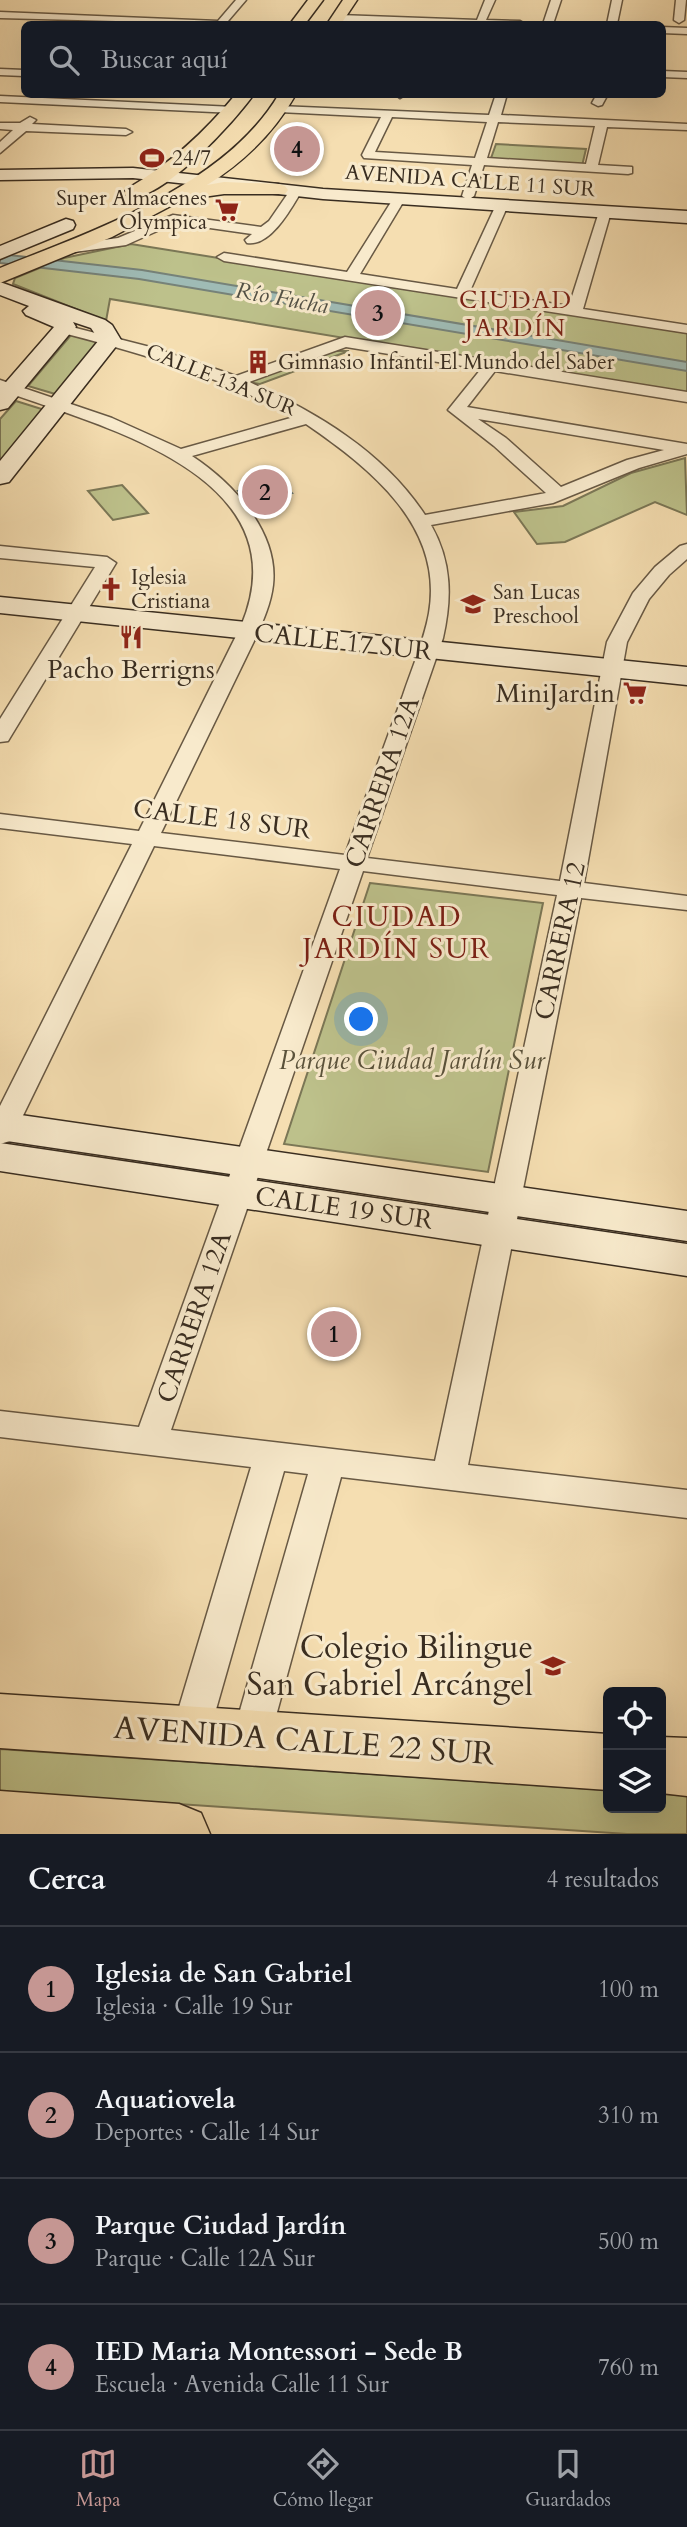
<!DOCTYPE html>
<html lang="es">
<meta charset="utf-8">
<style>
:root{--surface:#171b24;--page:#20242c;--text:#f1f3f6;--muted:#9ea1a6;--line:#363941;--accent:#c59692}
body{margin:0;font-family:Cardo,serif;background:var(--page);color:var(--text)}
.controls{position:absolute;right:21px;bottom:21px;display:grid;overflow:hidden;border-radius:10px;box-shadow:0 7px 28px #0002}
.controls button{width:63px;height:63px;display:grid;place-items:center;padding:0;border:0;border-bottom:2px solid var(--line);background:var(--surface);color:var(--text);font:35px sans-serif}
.you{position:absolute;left:362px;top:1020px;width:24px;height:24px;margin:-18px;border:5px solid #fff;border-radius:50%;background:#1a73e8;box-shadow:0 0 0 10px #1a73e833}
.badge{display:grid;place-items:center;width:46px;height:46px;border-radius:50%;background:var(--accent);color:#111;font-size:23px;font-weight:700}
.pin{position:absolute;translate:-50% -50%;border:4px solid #fff;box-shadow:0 2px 7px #0006}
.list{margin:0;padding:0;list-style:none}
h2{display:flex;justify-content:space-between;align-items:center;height:91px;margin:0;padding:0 28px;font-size:30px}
h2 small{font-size:23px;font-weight:400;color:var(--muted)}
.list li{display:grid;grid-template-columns:46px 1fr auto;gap:21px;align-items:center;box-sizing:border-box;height:126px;padding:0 28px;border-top:2px solid var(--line)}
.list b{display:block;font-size:26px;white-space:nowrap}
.list p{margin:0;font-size:23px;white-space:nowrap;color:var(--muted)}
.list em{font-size:23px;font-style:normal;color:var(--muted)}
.icon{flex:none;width:38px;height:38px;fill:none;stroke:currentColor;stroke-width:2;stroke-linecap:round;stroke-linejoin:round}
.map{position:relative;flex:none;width:687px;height:1834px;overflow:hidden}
.search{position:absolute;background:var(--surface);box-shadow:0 7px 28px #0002;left:21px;right:21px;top:21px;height:77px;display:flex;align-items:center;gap:18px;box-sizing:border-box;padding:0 24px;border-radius:10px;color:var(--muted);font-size:26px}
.sheet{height:595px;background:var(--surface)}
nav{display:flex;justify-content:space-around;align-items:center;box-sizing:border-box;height:98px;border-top:2px solid var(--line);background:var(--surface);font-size:19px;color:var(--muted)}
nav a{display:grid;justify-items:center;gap:4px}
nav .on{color:var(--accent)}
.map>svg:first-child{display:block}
.green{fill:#bdc18b;stroke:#7b7756;stroke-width:2}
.water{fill:#9fbbb5;stroke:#768279;stroke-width:2}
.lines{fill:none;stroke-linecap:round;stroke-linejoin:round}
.street-casing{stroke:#685944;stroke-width:3}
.secondary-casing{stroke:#392d20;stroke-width:3}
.primary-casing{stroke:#392d20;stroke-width:3}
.street{fill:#f8eacc;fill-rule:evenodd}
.secondary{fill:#f8eacc;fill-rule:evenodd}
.primary{fill:#f5deb1;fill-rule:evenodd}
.labels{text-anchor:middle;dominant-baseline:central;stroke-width:6;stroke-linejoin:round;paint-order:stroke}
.far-poi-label{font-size:21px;fill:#392d20;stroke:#f8eacc;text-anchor:start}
.far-street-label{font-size:21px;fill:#392d20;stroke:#f8eacc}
.far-water-label{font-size:23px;font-style:italic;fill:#525045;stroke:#f8eacc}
.far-quarter-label{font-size:24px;letter-spacing:2px;fill:#7a1f14;stroke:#f8eacc}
.street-label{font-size:26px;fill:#392d20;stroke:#f8eacc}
.poi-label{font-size:26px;fill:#392d20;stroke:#f8eacc}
.park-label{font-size:26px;font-style:italic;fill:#5a523b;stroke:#f8eacc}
.neighbourhood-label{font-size:28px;letter-spacing:2px;fill:#7a1f14;stroke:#f8eacc}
.near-poi-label{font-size:32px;fill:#392d20;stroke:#f8eacc;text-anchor:end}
.near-street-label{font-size:32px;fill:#392d20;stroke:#f8eacc}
</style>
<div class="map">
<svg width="687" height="1834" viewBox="0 0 687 1834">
<rect width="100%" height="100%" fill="#f5deb1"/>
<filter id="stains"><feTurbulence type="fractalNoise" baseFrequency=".00286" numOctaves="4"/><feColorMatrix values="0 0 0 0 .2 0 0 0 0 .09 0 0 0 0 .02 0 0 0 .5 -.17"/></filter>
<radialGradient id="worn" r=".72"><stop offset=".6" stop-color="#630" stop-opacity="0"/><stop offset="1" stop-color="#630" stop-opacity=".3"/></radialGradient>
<g class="green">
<polygon points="496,144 586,149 582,166 490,161"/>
<polygon points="131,244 687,333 687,395 110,299 106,321 13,284 15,278 64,258"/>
<polygon points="71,335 104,343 62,396 28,386"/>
<polygon points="330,351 349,351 260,384 248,382"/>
<polygon points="16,401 48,411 0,467 0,419"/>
<polygon points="685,458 687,515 655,502 565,542 537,544 514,512 563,506 631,473"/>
<polygon points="122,485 148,513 113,520 88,491"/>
<polygon points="370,883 543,903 488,1172 284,1144"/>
<polygon points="0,1749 608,1790 608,1808 661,1808 661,1794 687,1795 687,1834 627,1834 0,1792"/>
</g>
<g class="water">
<polygon points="0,254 142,270 687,362 687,371 139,279 0,263"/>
<polygon points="282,482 292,493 247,501 238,491"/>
</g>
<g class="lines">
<g class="street-casing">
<g id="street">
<polygon points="236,0 246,0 228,21 232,24 0,18 0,12 218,21"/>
<polygon points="485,0 495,0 486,20 520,21 525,24 339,21 334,18 339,15 477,20"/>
<polygon points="551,0 561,0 553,24 543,24"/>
<polygon points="612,0 622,0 617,24 607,24"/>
<polygon points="676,0 686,0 684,20 679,23 674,20"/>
<polygon points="662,27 687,28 687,34 662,33"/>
<polygon points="0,69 24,70 24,76 0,75"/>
<polygon points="662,71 687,72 687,78 662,77"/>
<polygon points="395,94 405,94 405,95 400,98"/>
<path d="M 496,94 L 507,94 L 501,115 L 687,124 L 687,130 L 607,127 L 598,165 L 632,167 L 632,173 L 628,174 L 484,165 L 474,196 L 468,200 L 462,196 L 472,165 L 364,158 L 362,155 L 381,117 L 279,112 L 273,109 L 279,106 L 489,115 ZM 392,117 L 487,122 L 475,158 L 375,152 ZM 498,122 L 595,126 L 586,164 L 487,158 Z"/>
<polygon points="597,94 608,94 602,105 598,106 592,103"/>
<polygon points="0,96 234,107 240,110 234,113 0,102"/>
<polygon points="30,117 36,120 32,124 126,129 132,132 126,135 26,131 0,153 0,142 13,130 0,129 0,123 20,123"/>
<path d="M 295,188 L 301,192 C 291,209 270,247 247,243 L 245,240 L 252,234 L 175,223 L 126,245 L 60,254 L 53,250 L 60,246 L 118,238 L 173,215 L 261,227 L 269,221 L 291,189 Z"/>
<polygon points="399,195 405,199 360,274 457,289 496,205 502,201 508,205 470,291 569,306 599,212 605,208 611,212 583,309 687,325 687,333 224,261 217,257 224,253 347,272 393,199"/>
<path d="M 64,325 L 154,348 L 236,376 L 345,337 L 687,392 L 687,402 L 495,371 L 467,407 L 687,444 L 687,454 L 639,468 L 553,503 L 431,525 C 452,562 452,598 443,638 L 367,858 L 560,881 L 607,642 L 633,593 L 655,567 L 680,546 L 687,544 L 687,559 L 669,575 L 649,599 L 627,642 L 584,883 L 687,896 L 687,910 L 581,898 L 468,1465 L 687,1490 L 687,1518 L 341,1477 L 270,1738 L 264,1751 L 251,1756 L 238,1751 L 232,1738 L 308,1474 L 284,1471 L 209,1734 L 203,1747 L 190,1752 L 177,1747 L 171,1734 L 251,1467 L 0,1437 L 0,1411 L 139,1427 L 340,869 L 154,846 L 14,1134 L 10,1141 L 0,1144 L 0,1106 L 132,844 L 0,828 L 0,814 L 139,831 L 241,626 C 305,476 101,426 0,390 L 0,380 L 112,418 L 181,449 L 294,417 C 220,376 141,353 59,332 L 57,329 L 59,326 ZM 346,347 L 481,369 L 448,410 L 494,446 L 546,493 L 425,515 C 384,452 316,412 249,382 ZM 478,419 L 664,450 L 627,460 L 561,487 L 506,438 ZM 306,424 C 370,468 444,526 429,613 C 424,641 412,668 403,695 C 383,748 364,802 345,855 L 161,833 L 256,637 C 263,621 271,603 273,585 C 279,532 233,483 192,456 ZM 363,871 L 557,895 L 435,1461 L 171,1430 Z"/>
<polygon points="0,546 107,557 116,563 11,736 8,741 0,742 0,719 95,567 0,558"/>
</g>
</g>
<g class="secondary-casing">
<g id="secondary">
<polygon points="133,168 323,189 687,211 687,223 323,199 133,178 0,180 0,170"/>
<polygon points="66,219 73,221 75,225 73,229 0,259 0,246"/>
<polygon points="0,282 105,320 112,325 121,340 9,482 0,484 0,461 99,340 91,328 73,322 76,327 72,331 8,408 0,410 0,389 54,327 26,315 23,311 29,306 0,295"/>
<polygon points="0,597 687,667 687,685 0,613"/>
<polygon points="0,1112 687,1211 687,1241 0,1140"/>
<polygon points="0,1143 687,1244 687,1276 0,1171"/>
</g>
</g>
<g class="primary-casing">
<g id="primary">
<polygon points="308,0 323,0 305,24 290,24"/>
<polygon points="343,0 357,0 341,24 327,24"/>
<path d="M 236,94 L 254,94 C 236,120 159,205 127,197 L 124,193 L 127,189 C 170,164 205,132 236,94 Z"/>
<path d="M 279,94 L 296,94 C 274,133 244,162 207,185 L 224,182 L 278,184 L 285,186 L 288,190 L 285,194 L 224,194 L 182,200 L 112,237 L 0,283 L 0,268 C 93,231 226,185 279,94 Z"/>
<polygon points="0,1694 608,1734 608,1790 0,1748"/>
<polygon points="661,1737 687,1738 687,1796 661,1793"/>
<polygon points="0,1791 179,1804 201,1813 210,1834 0,1834"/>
</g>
</g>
<use href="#street" class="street"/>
<use href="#secondary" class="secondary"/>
<use href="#primary" class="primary"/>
</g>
<defs>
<g id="stadium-bare" transform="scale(1.89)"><path d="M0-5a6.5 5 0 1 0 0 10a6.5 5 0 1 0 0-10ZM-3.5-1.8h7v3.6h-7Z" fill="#8f2418" stroke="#f8eacc" stroke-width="2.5" paint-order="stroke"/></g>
<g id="supermarket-bare" transform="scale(1.89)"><path d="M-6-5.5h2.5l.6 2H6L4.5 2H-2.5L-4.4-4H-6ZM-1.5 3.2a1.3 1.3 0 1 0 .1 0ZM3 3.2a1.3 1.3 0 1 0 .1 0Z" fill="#8f2418" stroke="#f8eacc" stroke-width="2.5" paint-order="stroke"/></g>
<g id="building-bare" transform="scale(1.89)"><path d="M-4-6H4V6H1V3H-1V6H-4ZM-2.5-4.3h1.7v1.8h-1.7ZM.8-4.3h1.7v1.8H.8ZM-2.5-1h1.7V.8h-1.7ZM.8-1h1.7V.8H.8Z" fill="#8f2418" stroke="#f8eacc" stroke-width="2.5" paint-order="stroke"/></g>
<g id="church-bare" transform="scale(1.89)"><path d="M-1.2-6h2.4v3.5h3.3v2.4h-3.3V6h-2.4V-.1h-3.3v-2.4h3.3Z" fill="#8f2418" stroke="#f8eacc" stroke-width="2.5" paint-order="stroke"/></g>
<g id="school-bare" transform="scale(1.89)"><path d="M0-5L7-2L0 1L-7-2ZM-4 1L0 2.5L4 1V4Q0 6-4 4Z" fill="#8f2418" stroke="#f8eacc" stroke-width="2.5" paint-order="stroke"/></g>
<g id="restaurant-bare" transform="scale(1.89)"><path d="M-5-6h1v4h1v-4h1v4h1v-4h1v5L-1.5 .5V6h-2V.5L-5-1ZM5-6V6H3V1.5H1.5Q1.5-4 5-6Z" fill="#8f2418" stroke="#f8eacc" stroke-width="2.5" paint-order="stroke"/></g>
</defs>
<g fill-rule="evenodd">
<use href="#stadium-bare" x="152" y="158"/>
<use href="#supermarket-bare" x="227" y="210"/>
<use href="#building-bare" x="258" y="362"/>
<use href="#church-bare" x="111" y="589"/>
<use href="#school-bare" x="473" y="604"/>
<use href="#restaurant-bare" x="131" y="637"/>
<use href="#supermarket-bare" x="635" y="693"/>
<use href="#school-bare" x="553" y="1666"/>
</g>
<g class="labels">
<g class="far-poi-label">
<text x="172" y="158">24/7</text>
<text x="207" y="198" text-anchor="end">Super Almacenes<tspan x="207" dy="24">Olympica</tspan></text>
<text x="278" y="362">Gimnasio Infantil El Mundo del Saber</text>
<text x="131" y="577">Iglesia<tspan x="131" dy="24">Cristiana</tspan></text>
<text x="493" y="592">San Lucas<tspan x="493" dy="24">Preschool</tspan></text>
</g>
<g class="far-street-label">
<text transform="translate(470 181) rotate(4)">AVENIDA CALLE 11 SUR</text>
<text transform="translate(221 380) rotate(22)">CALLE 13A SUR</text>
</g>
<g class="far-water-label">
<text transform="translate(282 298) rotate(10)">Río Fucha</text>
</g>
<g class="far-quarter-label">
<text x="516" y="300">CIUDAD<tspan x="516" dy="28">JARDÍN</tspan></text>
</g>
<g class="street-label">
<text transform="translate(343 642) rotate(6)">CALLE 17 SUR</text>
<text transform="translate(382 782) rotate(-71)">CARRERA 12A</text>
<text transform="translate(222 819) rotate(7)">CALLE 18 SUR</text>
<text transform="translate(560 941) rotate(-78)">CARRERA 12</text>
<text transform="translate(344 1208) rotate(8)">CALLE 19 SUR</text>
<text transform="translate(194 1317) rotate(-71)">CARRERA 12A</text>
</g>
<g class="poi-label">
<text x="131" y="669">Pacho Berrigns</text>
<text x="615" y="693" text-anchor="end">MiniJardin</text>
</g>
<g class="park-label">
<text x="412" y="1060">Parque Ciudad Jardín Sur</text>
</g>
<g class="neighbourhood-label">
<text x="397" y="917">CIUDAD<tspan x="397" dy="32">JARDÍN SUR</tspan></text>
</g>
<g class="near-poi-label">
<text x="533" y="1648">Colegio Bilingue<tspan x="533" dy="37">San Gabriel Arcángel</tspan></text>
</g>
<g class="near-street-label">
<text transform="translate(304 1741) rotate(4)">AVENIDA CALLE 22 SUR</text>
</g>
</g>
<rect width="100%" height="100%" filter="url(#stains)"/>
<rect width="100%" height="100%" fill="url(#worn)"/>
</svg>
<div class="controls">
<button><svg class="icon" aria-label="locate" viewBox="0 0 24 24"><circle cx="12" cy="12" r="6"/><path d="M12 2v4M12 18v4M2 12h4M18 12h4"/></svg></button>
<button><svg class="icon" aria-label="layers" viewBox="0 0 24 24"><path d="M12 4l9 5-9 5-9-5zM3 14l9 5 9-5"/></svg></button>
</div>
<div class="you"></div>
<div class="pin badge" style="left:334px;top:1334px">1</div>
<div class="pin badge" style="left:265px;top:492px">2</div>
<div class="pin badge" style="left:378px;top:313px">3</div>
<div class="pin badge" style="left:297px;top:149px">4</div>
<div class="search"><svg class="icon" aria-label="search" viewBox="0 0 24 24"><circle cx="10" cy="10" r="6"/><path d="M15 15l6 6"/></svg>Buscar aquí</div>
</div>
<section class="sheet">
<h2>Cerca<small>4 resultados</small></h2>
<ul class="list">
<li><span class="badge">1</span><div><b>Iglesia de San Gabriel</b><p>Iglesia · Calle 19 Sur</p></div><em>100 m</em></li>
<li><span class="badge">2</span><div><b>Aquatiovela</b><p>Deportes · Calle 14 Sur</p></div><em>310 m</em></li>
<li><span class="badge">3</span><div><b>Parque Ciudad Jardín</b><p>Parque · Calle 12A Sur</p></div><em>500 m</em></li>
<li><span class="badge">4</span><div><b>IED Maria Montessori - Sede B</b><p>Escuela · Avenida Calle 11 Sur</p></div><em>760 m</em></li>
</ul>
</section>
<nav>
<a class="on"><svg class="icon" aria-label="map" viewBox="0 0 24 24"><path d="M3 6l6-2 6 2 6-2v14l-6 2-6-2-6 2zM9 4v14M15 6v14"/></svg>Mapa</a>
<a><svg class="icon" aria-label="directions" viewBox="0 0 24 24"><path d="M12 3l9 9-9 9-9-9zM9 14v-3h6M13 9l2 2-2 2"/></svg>Cómo llegar</a>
<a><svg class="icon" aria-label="saved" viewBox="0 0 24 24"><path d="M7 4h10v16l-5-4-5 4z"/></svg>Guardados</a>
</nav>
